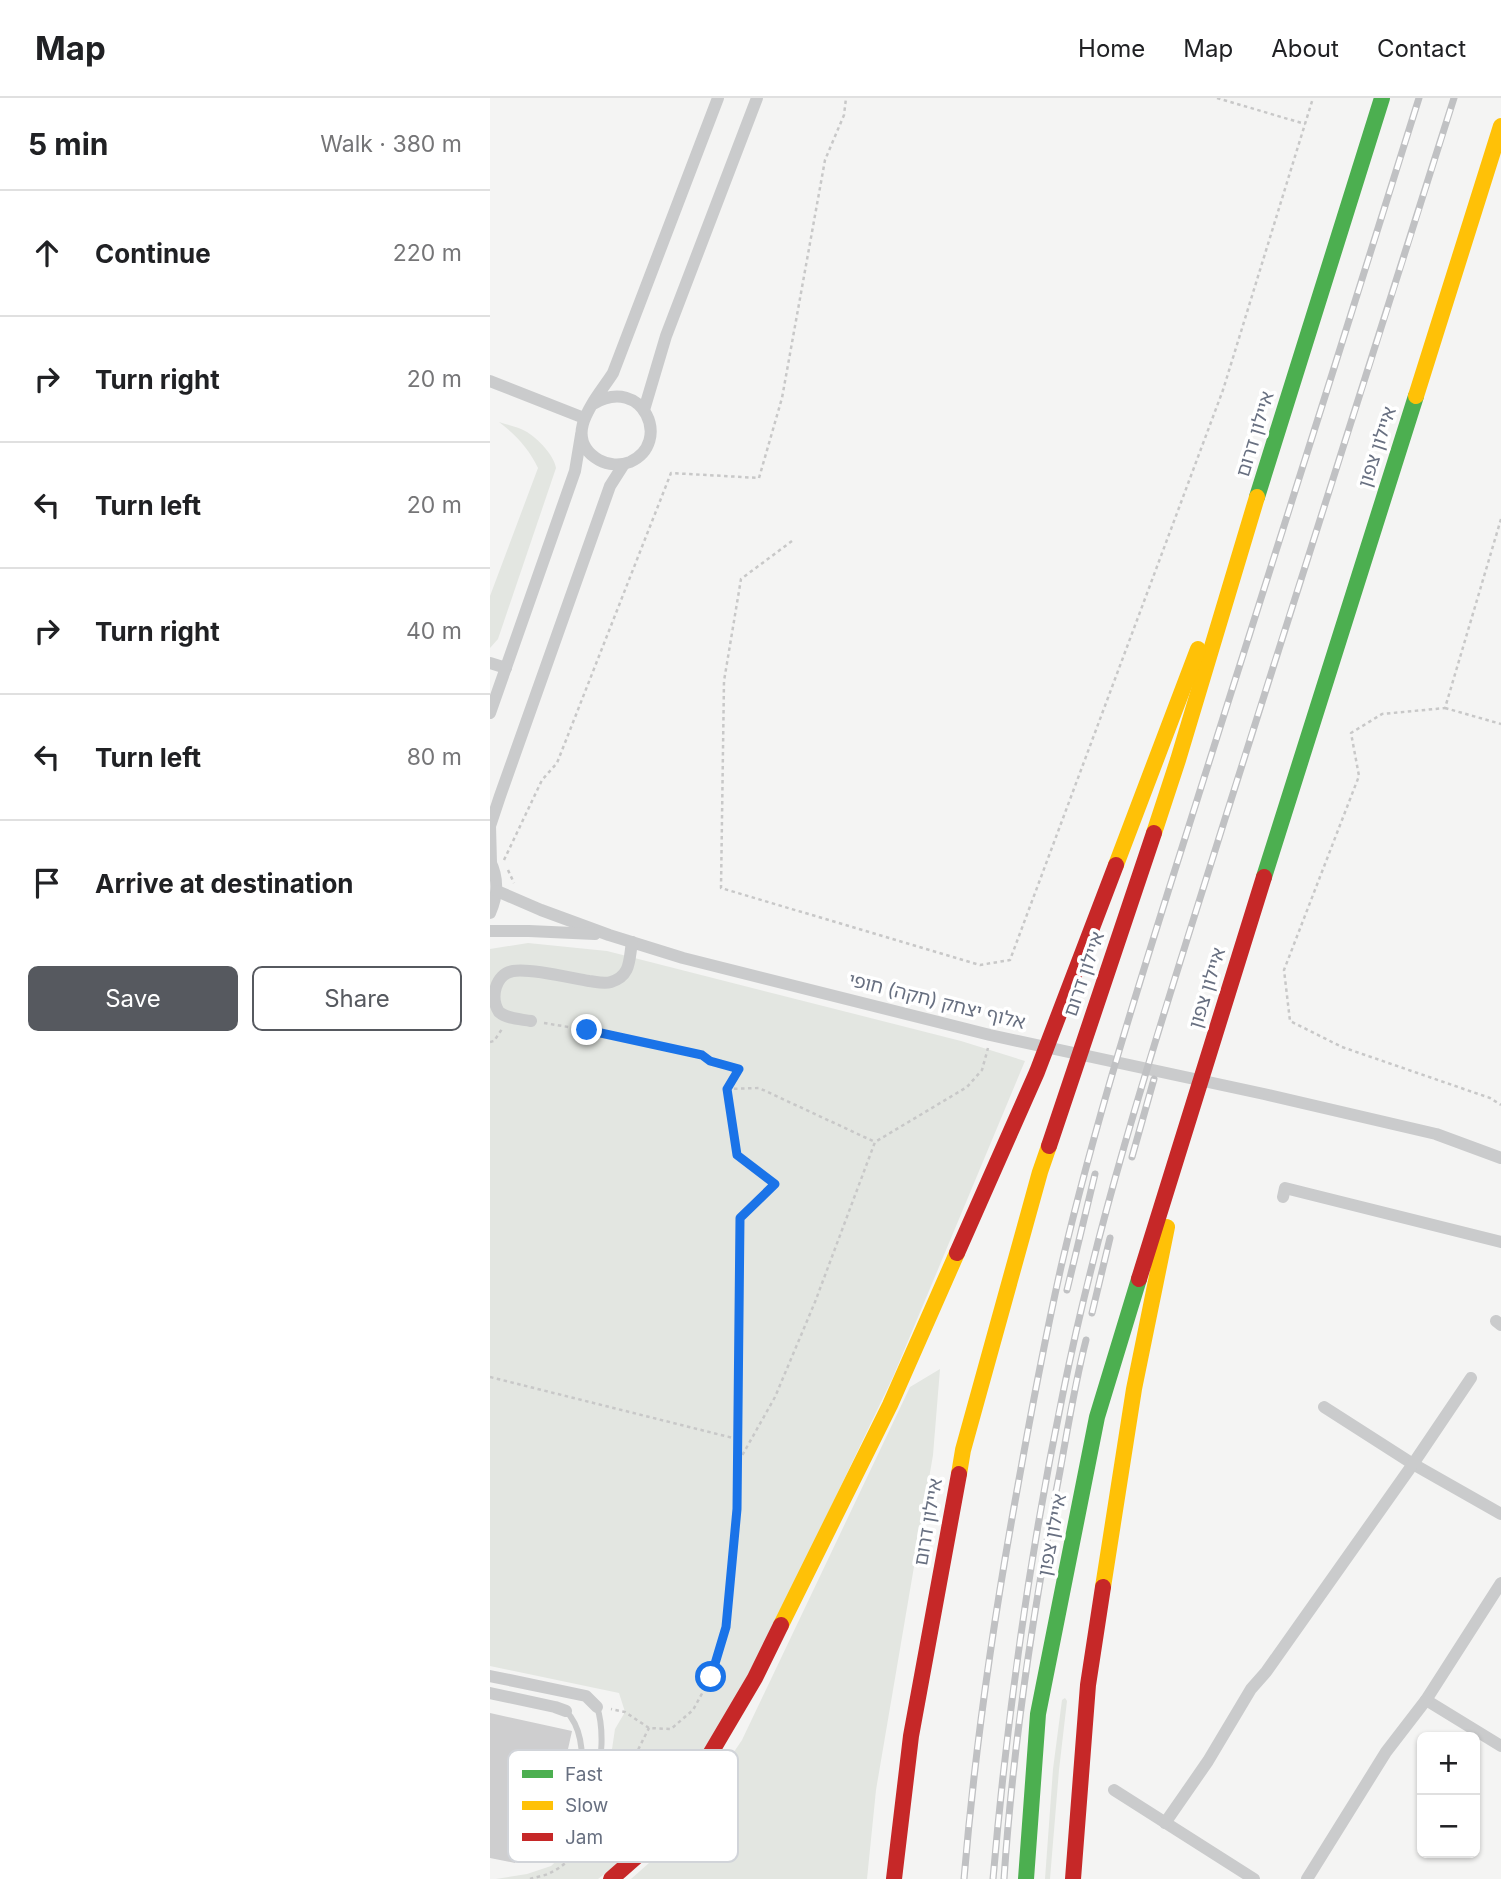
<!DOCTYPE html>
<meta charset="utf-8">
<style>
:root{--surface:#fff;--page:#f2f2f2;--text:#202124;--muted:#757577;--line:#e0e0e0;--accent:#56595f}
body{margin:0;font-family:Inter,"Noto Sans Hebrew",sans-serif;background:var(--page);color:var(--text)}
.controls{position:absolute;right:21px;bottom:21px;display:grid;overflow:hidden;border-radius:10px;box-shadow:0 2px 5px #0004}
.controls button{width:63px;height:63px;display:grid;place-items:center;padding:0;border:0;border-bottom:2px solid var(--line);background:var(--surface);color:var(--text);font:35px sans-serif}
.stop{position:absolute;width:21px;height:21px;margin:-16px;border:5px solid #1a73e8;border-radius:50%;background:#fff}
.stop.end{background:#1a73e8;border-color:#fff;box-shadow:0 2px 7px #0008}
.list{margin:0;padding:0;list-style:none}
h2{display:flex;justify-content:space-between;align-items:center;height:91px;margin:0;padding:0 28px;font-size:30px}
h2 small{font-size:23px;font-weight:400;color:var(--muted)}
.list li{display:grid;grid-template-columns:46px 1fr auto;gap:21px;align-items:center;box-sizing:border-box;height:126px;padding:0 28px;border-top:2px solid var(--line)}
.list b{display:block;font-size:26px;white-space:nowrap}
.list em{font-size:23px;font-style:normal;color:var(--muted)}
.actions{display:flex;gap:14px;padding:21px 28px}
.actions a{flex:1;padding:16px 0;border:2px solid var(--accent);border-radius:10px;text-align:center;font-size:24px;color:var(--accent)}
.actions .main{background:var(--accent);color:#fff}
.icon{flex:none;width:38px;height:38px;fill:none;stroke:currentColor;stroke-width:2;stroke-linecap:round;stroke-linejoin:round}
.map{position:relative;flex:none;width:1011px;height:1781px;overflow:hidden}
header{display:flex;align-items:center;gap:42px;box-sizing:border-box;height:98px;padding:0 35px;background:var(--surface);border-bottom:2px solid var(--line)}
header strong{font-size:33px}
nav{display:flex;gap:38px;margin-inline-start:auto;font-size:24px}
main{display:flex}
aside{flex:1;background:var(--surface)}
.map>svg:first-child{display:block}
.green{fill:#e3e6e1}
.building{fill:#cececf}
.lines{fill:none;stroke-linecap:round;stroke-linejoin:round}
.path{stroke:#c8c8c8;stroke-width:2.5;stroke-dasharray:3.5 3.5;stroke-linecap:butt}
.lane{stroke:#cacbcc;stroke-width:6}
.street{stroke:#cacbcc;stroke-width:12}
.fast{stroke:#4caf50;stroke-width:16}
.slow{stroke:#ffc107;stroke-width:16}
.jam{stroke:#c62828;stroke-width:16}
.rail-casing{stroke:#c0c1c3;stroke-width:7}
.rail{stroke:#fff;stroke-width:4.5;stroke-dasharray:13;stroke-linecap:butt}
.route{stroke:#1a73e8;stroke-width:9}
.labels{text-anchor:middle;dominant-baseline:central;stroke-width:7;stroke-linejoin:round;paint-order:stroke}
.street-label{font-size:19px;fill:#676f80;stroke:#fff}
.key{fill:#fff;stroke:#d1d4d9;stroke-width:2}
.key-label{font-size:19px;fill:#676f80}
</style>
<header>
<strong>Map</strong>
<nav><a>Home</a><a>Map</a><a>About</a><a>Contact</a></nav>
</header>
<main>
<aside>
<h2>5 min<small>Walk · 380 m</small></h2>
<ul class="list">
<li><svg class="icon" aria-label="ahead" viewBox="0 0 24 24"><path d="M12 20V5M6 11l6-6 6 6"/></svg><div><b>Continue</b></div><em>220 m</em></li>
<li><svg class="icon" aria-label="right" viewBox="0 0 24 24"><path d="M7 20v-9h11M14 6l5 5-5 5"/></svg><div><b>Turn right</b></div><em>20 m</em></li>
<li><svg class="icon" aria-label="left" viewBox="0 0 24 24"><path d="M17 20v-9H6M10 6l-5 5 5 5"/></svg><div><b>Turn left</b></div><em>20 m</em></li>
<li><svg class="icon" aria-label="right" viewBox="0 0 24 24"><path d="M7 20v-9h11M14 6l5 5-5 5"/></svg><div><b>Turn right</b></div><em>40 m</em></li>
<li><svg class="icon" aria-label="left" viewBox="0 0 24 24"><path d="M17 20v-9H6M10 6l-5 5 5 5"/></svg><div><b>Turn left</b></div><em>80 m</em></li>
<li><svg class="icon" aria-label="arrive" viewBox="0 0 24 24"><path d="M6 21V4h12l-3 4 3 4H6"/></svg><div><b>Arrive at destination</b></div></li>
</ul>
<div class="actions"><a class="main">Save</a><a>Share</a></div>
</aside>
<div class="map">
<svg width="1011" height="1781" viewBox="0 0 1011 1781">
<rect width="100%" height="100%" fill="#f4f4f3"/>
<g class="green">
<path d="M 9,324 C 18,327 29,329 37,334 C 48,341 64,357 66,370 L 8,541 L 0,550 L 0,498 L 48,370 C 39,351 26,337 9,324 Z"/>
<polygon points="38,845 117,853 471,943 535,963 403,1279 259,1580 183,1702 134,1761 108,1781 6,1781 37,1776 61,1768 90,1741 114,1705 125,1631 135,1614 129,1595 0,1568 0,851"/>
<polygon points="450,1271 443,1357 386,1692 377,1781 141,1781 159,1765 190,1734 252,1642 420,1289"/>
<polygon points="575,1600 577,1603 569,1672 560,1781 555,1781 563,1671 572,1602"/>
</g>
<polygon class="building" points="0,1615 82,1633 55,1755 44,1752 42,1760 27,1757 25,1765 0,1760"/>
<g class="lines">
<g class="path">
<polyline points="727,0 815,26"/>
<polyline points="1011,421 955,610 892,616 861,635 869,678 794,872 800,923 852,949 1000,1000 1011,1007"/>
<polyline points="302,443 251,481 234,583 231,790 490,867 520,862 733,292 823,0"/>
<polyline points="955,610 1011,626"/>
<polyline points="14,762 52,682 67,665 181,375 269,380 292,300 335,62 354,17 356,0"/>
<polyline points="18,772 24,785"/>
<polyline points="54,925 97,932 212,957 220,963 249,971 237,991 248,1057 285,1085 250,1120 247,1411 236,1529 221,1579 203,1612 181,1631 159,1630 135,1614 121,1611"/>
<polyline points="0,944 4,943 12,931"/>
<polyline points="237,991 269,990 385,1044"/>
<polyline points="0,1279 247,1341"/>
<polyline points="249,1363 285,1299 325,1204 385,1044 477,989 492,972 498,950"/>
<path d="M 40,1781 C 46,1779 54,1778 60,1775 C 104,1754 137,1672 159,1630"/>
</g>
<g class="lane">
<path d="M 65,1739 C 90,1710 105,1643 76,1613"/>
<path d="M 61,1756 C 102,1736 121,1650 107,1609"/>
</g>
<g class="street">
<polyline points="0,283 94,320"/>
<path d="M 103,306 C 153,276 183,345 140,364 C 130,368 118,367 109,362 C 69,339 108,299 123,275 L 228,0"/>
<polyline points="154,312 176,238 267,0"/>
<polyline points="0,565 16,570"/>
<polyline points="0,615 85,373 91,337"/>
<path d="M 0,763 C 9,781 8,797 0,815"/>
<polyline points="1,765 0,728 10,698 120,388 134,366"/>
<polyline points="7,793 51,812 119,837 193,860 500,937 774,996 946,1036 1011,1060"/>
<polyline points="0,833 39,833 105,836"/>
<path d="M 41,923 C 30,921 17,921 9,914 C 0,900 5,876 23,873 C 40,870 81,880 99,883 C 107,884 114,886 121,884 C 141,878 139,862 142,844"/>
<polyline points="793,1099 795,1090 1011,1144"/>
<polyline points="1006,1223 1011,1227"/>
<polyline points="834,1309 923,1366 1011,1416"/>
<polyline points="0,1578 96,1598 107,1609"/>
<polyline points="0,1595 65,1609 76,1613"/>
<polyline points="936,1602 1011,1648"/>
<polyline points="624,1692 764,1781"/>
<polyline points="675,1725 718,1663 761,1591 776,1574 923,1366 981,1280"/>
<polyline points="817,1781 896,1654 936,1602 1011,1485"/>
</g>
<g class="fast">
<polyline points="767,399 892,0"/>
<polyline points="774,779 926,298"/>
<polyline points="536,1781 548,1616 607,1319 649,1181"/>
</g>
<g class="slow">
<polyline points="926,298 1011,28"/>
<polyline points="664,735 688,662 767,399"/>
<polyline points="626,767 708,551"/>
<polyline points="469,1376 473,1352 550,1074 559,1048"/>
<polyline points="613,1489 644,1291 677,1129"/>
<polyline points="291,1527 400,1307 467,1155"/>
</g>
<g class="jam">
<polyline points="559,1048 664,735"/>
<polyline points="467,1155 547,974 626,767"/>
<polyline points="649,1181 774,779"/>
<polyline points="121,1781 154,1752 186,1710 206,1680 265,1580 291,1527"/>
<polyline points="404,1781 421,1638 469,1376"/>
<polyline points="583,1781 598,1587 613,1489"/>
</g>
<g class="rail-casing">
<g id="rail">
<polyline points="642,1059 664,981"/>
<polyline points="577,1192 605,1076"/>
<polyline points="602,1215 620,1140"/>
<path d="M 474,1781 C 485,1648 504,1518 528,1387 C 541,1314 555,1241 571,1169 C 610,1003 663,842 714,680 C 786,453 858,227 929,0"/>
<path d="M 503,1781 C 517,1618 540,1455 573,1295 C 612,1101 675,913 734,724 C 810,483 888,242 964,0"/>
<path d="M 514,1781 C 523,1644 544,1507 570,1373 C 578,1329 585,1285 596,1242"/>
</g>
</g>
<use href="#rail" class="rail"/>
</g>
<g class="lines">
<polyline class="route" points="97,932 212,957 220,963 249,971 237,991 247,1057 285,1086 250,1120 247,1411 236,1529 221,1579"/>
</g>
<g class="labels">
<g class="street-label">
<text transform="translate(765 336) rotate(-73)">איילון דרום</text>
<text transform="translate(887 349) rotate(-72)">איילון צפון</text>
<text transform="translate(594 876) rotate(-71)">איילון דרום</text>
<text transform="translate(717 890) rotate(-73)">איילון צפון</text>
<text transform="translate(447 903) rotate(14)">אלוף יצחק (חקה) חופי</text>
<text transform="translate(438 1424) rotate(-80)">איילון דרום</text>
<text transform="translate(562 1437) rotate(-79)">איילון צפון</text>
</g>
</g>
<rect x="18" y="1652" width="230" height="112" rx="10" class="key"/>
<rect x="32" y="1672" width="31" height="8" fill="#4caf50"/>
<rect x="32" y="1703" width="31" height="9" fill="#ffc107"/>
<rect x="32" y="1735" width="31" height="8" fill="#c62828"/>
<g class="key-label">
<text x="75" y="1683">Fast</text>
<text x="75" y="1714">Slow</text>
<text x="75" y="1746">Jam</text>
</g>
</svg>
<div class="controls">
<button>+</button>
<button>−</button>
</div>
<div class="stop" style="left:221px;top:1579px"></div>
<div class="stop end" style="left:97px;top:932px"></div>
</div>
</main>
